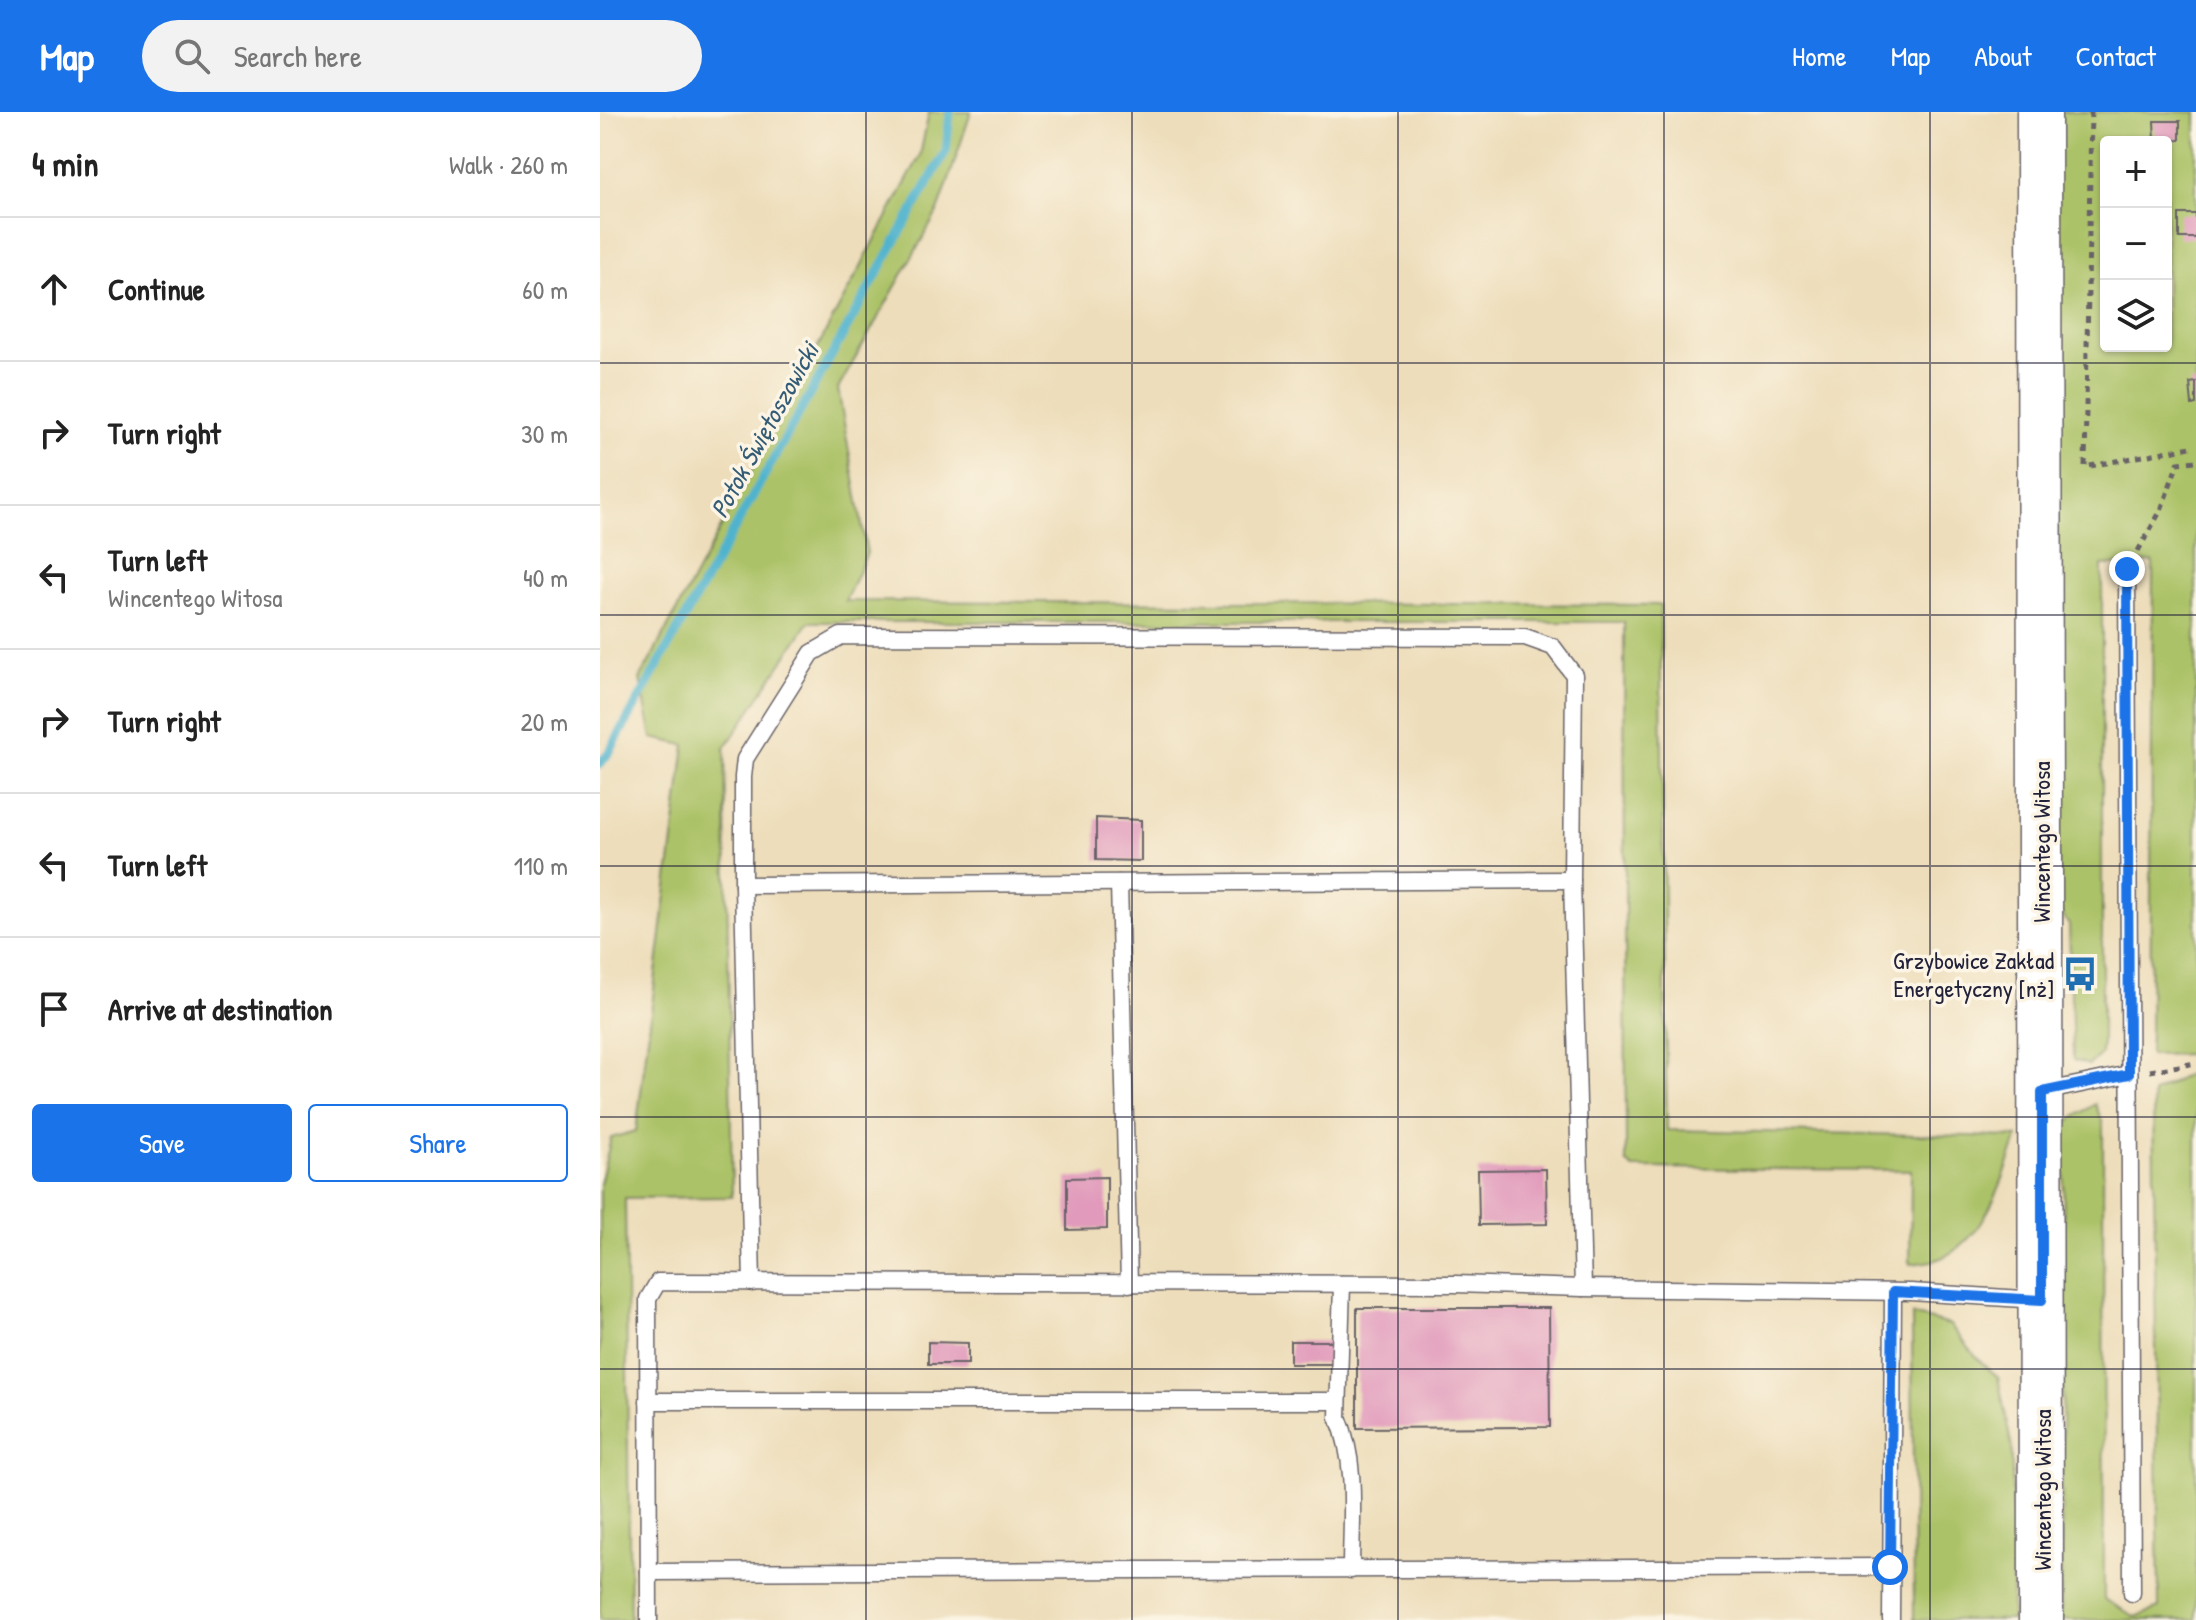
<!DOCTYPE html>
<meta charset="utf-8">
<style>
:root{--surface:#fff;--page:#f2f2f2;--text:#222;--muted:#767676;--line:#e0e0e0;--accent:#1a73e8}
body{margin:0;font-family:"Patrick Hand",sans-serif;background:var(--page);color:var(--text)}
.controls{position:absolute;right:24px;top:24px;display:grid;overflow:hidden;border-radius:8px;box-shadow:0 2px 6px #0004}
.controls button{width:72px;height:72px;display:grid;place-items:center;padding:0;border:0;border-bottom:2px solid var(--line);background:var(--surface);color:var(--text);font:40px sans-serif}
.stop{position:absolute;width:24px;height:24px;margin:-18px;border:6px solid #1a73e8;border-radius:50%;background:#fff}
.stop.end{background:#1a73e8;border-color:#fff;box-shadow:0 2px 8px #0008}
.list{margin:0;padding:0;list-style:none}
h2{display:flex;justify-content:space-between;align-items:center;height:104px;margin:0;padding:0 32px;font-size:34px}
h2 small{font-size:26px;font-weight:400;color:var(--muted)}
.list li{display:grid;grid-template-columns:52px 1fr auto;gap:24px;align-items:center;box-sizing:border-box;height:144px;padding:0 32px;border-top:2px solid var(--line)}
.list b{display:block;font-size:30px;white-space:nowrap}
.list p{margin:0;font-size:26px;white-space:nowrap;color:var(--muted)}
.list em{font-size:26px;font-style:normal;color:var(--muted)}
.actions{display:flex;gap:16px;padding:24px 32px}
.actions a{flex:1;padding:18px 0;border:2px solid var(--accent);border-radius:8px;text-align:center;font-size:28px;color:var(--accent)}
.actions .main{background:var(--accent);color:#fff}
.icon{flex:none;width:44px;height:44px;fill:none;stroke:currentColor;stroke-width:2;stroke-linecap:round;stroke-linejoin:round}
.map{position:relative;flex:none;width:1596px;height:1508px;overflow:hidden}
header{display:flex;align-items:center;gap:48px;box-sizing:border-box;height:112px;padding:0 40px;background:var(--accent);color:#fff}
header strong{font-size:38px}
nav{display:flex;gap:44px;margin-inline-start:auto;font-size:28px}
.search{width:560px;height:72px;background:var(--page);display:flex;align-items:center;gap:20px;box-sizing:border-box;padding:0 28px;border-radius:44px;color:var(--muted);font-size:30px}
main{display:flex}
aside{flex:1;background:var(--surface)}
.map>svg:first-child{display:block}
.green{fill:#acc267;stroke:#677251;stroke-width:2;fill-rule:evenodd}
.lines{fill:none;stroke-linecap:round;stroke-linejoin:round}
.stream{stroke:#4fb3ce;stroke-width:9}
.building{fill:#e19abb}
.lane-casing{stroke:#696367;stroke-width:19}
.primary-casing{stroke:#696367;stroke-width:47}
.path{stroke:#696367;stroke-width:5;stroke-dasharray:6 6;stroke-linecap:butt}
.lane{stroke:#fff;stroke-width:16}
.primary{stroke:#fff;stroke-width:44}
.route{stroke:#1a73e8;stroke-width:10}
.grid{fill:none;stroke:#22223b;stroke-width:2;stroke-opacity:0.55}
.labels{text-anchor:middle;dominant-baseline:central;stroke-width:7;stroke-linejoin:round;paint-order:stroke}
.street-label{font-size:24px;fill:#22223b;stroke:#fcf5e5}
.poi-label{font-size:24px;fill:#22223b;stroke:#fcf5e5;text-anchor:end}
.water-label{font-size:26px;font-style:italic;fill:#345c76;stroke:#fcf5e5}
</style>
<header>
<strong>Map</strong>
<div class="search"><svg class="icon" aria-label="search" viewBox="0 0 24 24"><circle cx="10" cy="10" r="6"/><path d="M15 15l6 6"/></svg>Search here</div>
<nav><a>Home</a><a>Map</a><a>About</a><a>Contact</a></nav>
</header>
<main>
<aside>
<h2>4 min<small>Walk · 260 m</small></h2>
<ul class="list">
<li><svg class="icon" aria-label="ahead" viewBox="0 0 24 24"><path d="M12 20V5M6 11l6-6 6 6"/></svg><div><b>Continue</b></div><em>60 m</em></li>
<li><svg class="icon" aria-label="right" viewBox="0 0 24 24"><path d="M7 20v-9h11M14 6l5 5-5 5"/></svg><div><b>Turn right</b></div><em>30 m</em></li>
<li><svg class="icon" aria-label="left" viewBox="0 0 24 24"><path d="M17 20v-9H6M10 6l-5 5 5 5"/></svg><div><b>Turn left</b><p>Wincentego Witosa</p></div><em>40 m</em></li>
<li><svg class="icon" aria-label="right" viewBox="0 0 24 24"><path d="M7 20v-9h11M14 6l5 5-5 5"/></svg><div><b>Turn right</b></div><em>20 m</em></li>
<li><svg class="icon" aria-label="left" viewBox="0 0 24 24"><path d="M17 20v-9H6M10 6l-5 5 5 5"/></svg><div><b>Turn left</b></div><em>110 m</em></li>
<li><svg class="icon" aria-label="arrive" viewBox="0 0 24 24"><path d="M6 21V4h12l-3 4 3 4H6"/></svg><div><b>Arrive at destination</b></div></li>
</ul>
<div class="actions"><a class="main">Save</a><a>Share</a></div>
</aside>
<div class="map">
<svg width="1596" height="1508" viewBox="0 0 1596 1508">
<rect width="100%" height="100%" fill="#fcf5e5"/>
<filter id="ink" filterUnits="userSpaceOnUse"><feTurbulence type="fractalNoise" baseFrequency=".0125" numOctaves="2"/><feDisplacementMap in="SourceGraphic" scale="16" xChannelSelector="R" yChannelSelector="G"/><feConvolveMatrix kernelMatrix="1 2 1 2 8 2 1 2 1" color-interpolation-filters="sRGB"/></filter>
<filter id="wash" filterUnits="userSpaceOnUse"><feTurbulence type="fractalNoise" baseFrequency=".006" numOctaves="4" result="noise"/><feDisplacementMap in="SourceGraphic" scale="32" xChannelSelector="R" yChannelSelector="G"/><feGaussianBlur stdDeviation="1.8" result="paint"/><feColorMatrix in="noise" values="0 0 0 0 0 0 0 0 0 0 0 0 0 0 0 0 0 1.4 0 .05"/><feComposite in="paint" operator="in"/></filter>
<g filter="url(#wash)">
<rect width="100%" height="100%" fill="#edddba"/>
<g class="green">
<path d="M 329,0 L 371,0 L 339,97 L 238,277 L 267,441 L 245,489 L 1060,493 L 1067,1018 L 1418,1025 C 1402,1069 1385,1131 1336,1148 C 1328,1150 1319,1151 1310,1152 L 1311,1058 L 1033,1056 L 1026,1050 L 1024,510 L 209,510 L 125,636 L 132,1085 L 25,1086 L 30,1508 L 0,1508 L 0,1072 L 11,1026 L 36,1019 L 85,633 L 52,626 L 40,567 L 320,44 Z"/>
<path d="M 1456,0 L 1596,0 L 1596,942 L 1550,943 L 1553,450 L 1502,454 L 1502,929 L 1501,942 L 1489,953 L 1473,948 L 1469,813 L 1457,795 ZM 1506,30 L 1566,30 L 1566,234 L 1506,234 Z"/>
<polygon points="1596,958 1596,1508 1461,1508 1464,1012 1495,992 1503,1011 1504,1487 1536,1505 1559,1496 1553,981"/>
<polygon points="1312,1203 1350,1213 1377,1246 1398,1265 1412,1336 1412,1508 1314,1508"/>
</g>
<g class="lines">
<polyline class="stream" points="0,652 10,639 346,39 350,0"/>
</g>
<g id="blocks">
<g class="building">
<polygon points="1554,9 1580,9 1580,28 1555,29"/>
<rect x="1579" y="102" width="17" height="24"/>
<polygon points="1596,270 1596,292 1592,293 1590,271"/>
<polygon points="496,706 541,708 541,749 496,748"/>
<polygon points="946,1057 947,1112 879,1113 878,1058"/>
<polygon points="507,1065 507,1117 467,1118 467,1066"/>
<polygon points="757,1196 949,1196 950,1315 757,1316"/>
<rect x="690" y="1229" width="43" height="23"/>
<polygon points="328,1230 368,1231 368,1252 328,1252"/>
</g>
</g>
</g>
<g filter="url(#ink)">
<use href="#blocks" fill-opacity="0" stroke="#696367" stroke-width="2"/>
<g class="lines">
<g class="lane-casing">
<g id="lane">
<polyline points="1527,457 1532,1481"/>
<polyline points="519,771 529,1172"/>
<polyline points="143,773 972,768"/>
<polyline points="1443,980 1529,962"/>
<polyline points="152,1171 143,773 143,665 145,647 212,541 241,524 925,525 953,535 974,563 972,768 983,1176"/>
<path d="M 742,1172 L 738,1305 C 758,1353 751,1407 751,1458"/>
<polyline points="48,1289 738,1289"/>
<polyline points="49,1460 1290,1455"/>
<polyline points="49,1508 48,1187 58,1170 855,1172 983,1176 1311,1180 1439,1188"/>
<polyline points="1291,1508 1293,1180"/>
</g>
</g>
<g class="primary-casing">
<polyline id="primary" points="1439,0 1441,1508"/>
</g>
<g class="path">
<polyline points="1491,0 1485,355 1596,334"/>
<polyline points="1538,439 1561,398 1578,351 1596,349"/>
<polyline points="1550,959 1596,951"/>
</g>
<use href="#lane" class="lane"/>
<use href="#primary" class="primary"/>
</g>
</g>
<g class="lines" filter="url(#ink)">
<polyline class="route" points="1290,1455 1293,1180 1442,1188 1442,980 1529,962 1527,457"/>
</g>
<path class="grid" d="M 266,0 L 266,1508M 532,0 L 532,1508M 798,0 L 798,1508M 1064,0 L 1064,1508M 1330,0 L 1330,1508M 0,251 L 1596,251M 0,503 L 1596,503M 0,754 L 1596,754M 0,1005 L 1596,1005M 0,1257 L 1596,1257"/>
<defs>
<g id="bus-bare" transform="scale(2.76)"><path d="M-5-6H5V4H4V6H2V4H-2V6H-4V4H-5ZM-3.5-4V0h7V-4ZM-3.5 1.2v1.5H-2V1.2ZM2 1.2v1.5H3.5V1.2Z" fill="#1f6fb2" stroke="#fcf5e5" stroke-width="2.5" paint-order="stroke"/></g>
</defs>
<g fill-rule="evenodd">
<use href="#bus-bare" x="1480" y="862"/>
</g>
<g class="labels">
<g class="street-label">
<text transform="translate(1441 730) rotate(-90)">Wincentego Witosa</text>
<text transform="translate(1442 1378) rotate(-90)">Wincentego Witosa</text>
</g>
<g class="poi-label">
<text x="1454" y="848">Grzybowice Zakład<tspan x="1454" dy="28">Energetyczny [nż]</tspan></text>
</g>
<g class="water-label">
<text transform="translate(164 318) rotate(-61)">Potok Świętoszowicki</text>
</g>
</g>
</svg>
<div class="controls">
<button>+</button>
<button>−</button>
<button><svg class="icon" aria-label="layers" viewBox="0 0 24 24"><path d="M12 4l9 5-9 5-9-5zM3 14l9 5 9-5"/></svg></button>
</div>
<div class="stop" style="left:1290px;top:1455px"></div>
<div class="stop end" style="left:1527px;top:457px"></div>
</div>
</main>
